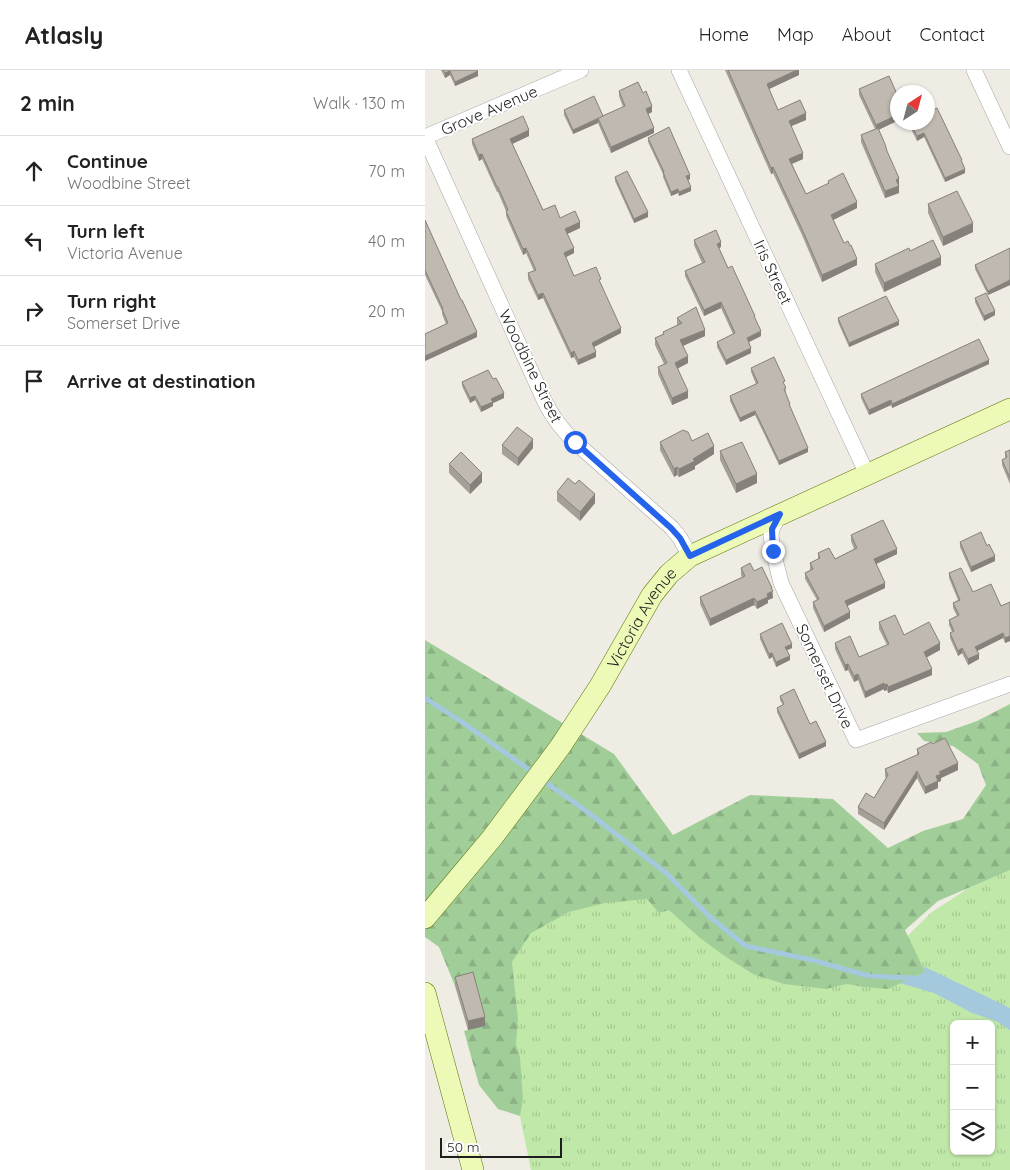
<!DOCTYPE html>
<meta charset="utf-8">
<style>
:root{--surface:#fff;--page:#f6f6f6;--text:#222;--muted:#767676;--line:#e0e0e0}
body{margin:0;font-family:Quicksand,sans-serif;background:var(--page);color:var(--text)}
.controls{position:absolute;right:15px;bottom:15px;display:grid;overflow:hidden;border-radius:8px;box-shadow:0 1px 4px #0004}
.controls button{width:45px;height:45px;display:grid;place-items:center;padding:0;border:0;border-bottom:1px solid var(--line);background:var(--surface);color:var(--text);font:25px sans-serif}
.compass{position:absolute;left:465px;top:15px;width:45px;height:45px;border-radius:50%;background:var(--surface);box-shadow:0 1px 4px #0004;rotate:36deg}
.scale{position:absolute;left:15px;bottom:12px;width:122px;box-sizing:border-box;padding-left:5px;border:2px solid #1e1e1e;border-top:0;font-size:14px;line-height:18px;white-space:nowrap;color:#1e1e1e;-webkit-text-stroke:4px #fff;paint-order:stroke}
.stop{position:absolute;width:15px;height:15px;margin:-11px;border:4px solid #2563eb;border-radius:50%;background:#fff}
.stop.end{background:#2563eb;border-color:#fff;box-shadow:0 1px 5px #0008}
.list{margin:0;padding:0;list-style:none}
h2{display:flex;justify-content:space-between;align-items:center;height:65px;margin:0;padding:0 20px;font-size:21px}
h2 small{font-size:16px;font-weight:400;color:var(--muted)}
.list li{display:grid;grid-template-columns:32px 1fr auto;gap:15px;align-items:center;box-sizing:border-box;height:70px;padding:0 20px;border-top:1px solid var(--line)}
.list b{display:block;font-size:19px;white-space:nowrap}
.list p{margin:0;font-size:16px;white-space:nowrap;color:var(--muted)}
.list em{font-size:16px;font-style:normal;color:var(--muted)}
.icon{flex:none;width:28px;height:28px;fill:none;stroke:currentColor;stroke-width:2;stroke-linecap:round;stroke-linejoin:round}
.map{position:relative;flex:none;width:585px;height:1100px;overflow:hidden}
header{display:flex;align-items:center;gap:30px;box-sizing:border-box;height:70px;padding:0 25px;background:var(--surface);border-bottom:1px solid var(--line)}
header strong{font-size:24px}
nav{display:flex;gap:28px;margin-inline-start:auto;font-size:18px}
main{display:flex}
aside{flex:1;background:var(--surface)}
.map>svg:first-child{display:block}
.grass{fill:url(#grass-tufts);fill-rule:evenodd}
.forest{fill:url(#forest-firs)}
.water{fill:#a4c8dc}
.lines{fill:none;stroke-linecap:round;stroke-linejoin:round}
.stream{stroke:#a4c8dc;stroke-width:5}
.street-casing{stroke:#a5a5a5;stroke-width:16}
.secondary-casing{stroke:#5a7405;stroke-width:22}
.street{stroke:#fff;stroke-width:15}
.secondary{stroke:#edf9b7;stroke-width:21}
.wall{fill:#a49f97}
.shaded-wall{fill:#86827b}
.building{fill:#bfb9b0;stroke:#86827b}
.route{stroke:#2563eb;stroke-width:6}
.labels{text-anchor:middle;dominant-baseline:central;stroke-width:4;stroke-linejoin:round;paint-order:stroke}
.street-label{font-size:16px;fill:#1e1e1e;stroke:#fff}
</style>
<header>
<strong>Atlasly</strong>
<nav><a>Home</a><a>Map</a><a>About</a><a>Contact</a></nav>
</header>
<main>
<aside>
<h2>2 min<small>Walk · 130 m</small></h2>
<ul class="list">
<li><svg class="icon" aria-label="ahead" viewBox="0 0 24 24"><path d="M12 20V5M6 11l6-6 6 6"/></svg><div><b>Continue</b><p>Woodbine Street</p></div><em>70 m</em></li>
<li><svg class="icon" aria-label="left" viewBox="0 0 24 24"><path d="M17 20v-9H6M10 6l-5 5 5 5"/></svg><div><b>Turn left</b><p>Victoria Avenue</p></div><em>40 m</em></li>
<li><svg class="icon" aria-label="right" viewBox="0 0 24 24"><path d="M7 20v-9h11M14 6l5 5-5 5"/></svg><div><b>Turn right</b><p>Somerset Drive</p></div><em>20 m</em></li>
<li><svg class="icon" aria-label="arrive" viewBox="0 0 24 24"><path d="M6 21V4h12l-3 4 3 4H6"/></svg><div><b>Arrive at destination</b></div></li>
</ul>
</aside>
<div class="map">
<svg width="585" height="1100" viewBox="0 0 585 1100">
<defs>
<pattern id="grass-tufts" width="24" height="20" patternUnits="userSpaceOnUse" patternTransform="scale(1.25)"><rect width="24" height="20" fill="#c0e9a9"/><path d="M3 7l-1-3M5 7V3M7 7l1-3M15 17l-1-3M17 17v-4M19 17l1-3" fill="none" stroke="#a5c791"/></pattern>
<pattern id="forest-firs" width="22" height="20" patternUnits="userSpaceOnUse" patternTransform="scale(1.25)"><rect width="22" height="20" fill="#a1ce98"/><path d="M5 1l3.5 6h-7zM16 11l3.5 6h-7z" fill="#8ab083"/></pattern>
</defs>
<rect width="100%" height="100%" fill="#efece4"/>
<path class="grass" d="M 140,699 L 448,899 L 507,842 L 585,791 L 585,1100 L 106,1100 L 52,838 ZM 529,954 L 566,954 L 566,1081 L 529,1081 Z"/>
<polygon class="forest" points="0,570 189,684 248,765 325,725 408,729 463,778 498,761 538,749 561,715 553,694 528,676 499,671 492,663 521,662 552,651 585,634 585,800 513,831 480,860 500,902 463,919 439,917 422,914 401,919 359,914 328,904 301,887 275,868 244,840 234,843 222,829 180,833 144,842 106,863 87,892 93,949 91,974 95,988 98,1029 95,1046 73,1039 54,1015 39,961 60,955 30,916 14,877 0,867"/>
<polygon class="water" points="498,896 585,938 585,960 571,951 547,943 509,923 475,913 500,902"/>
<g class="lines">
<g class="stream">
<polyline points="0,628 40,654 110,704"/>
<polyline points="116,709 160,740 241,803 285,847 321,876 387,890 444,906 488,908 492,909"/>
</g>
<g class="street-casing">
<g id="street">
<polyline points="254,0 442,404"/>
<polyline points="549,0 585,77"/>
<path d="M 0,67 L 120,332 C 128,348 136,359 150,372 L 247,458 L 255,468 L 265,486"/>
<polyline points="0,67 156,0"/>
<polyline points="355,444 347,459 346,465 348,481 356,513 431,670 585,614"/>
</g>
</g>
<g class="secondary-casing">
<g id="secondary">
<path id="s1" d="M 0,848 L 67,768 L 135,677 L 175,616 L 227,525 L 244,504 L 265,486 L 585,339"/>
<polyline points="0,923 48,1100"/>
</g>
</g>
<use href="#street" class="street"/>
<use href="#secondary" class="secondary"/>
</g>
<g class="wall">
<polygon points="16,0 52,0 53,6 30,16 25,5 20,8"/>
<polygon points="300,0 374,0 374,5 344,19 353,40 381,50 366,56 378,89 367,94 381,124 403,114 403,111 432,138 408,150 419,173 432,195 397,212 377,165 348,103 346,104"/>
<polygon points="434,19 472,51 453,60 474,115 474,123 460,128 436,72 436,65 450,59 434,25"/>
<polygon points="194,21 218,23 227,42 223,44 229,63 186,83 173,53 148,64 139,45 139,40 178,46 198,37 194,26"/>
<polygon points="484,52 502,52 537,93 540,103 520,112 499,67 492,71 484,55"/>
<polygon points="104,66 87,74 118,140 135,148 155,158 142,164 149,183 141,187 149,206 176,214 196,263 169,277 171,287 153,295 149,287 146,288 118,228 113,230 103,209 103,203 109,201 101,183 98,185 81,146 81,141 73,122 72,122 57,89 54,91 47,74 47,69"/>
<polygon points="223,68 265,109 263,110 266,121 254,126 253,123 246,126 238,107 238,104 223,72"/>
<polygon points="190,107 223,147 209,153 190,111"/>
<polygon points="503,134 548,162 518,176 503,143"/>
<polygon points="0,150 52,267 0,291 0,264 21,254 17,244 17,241 0,205"/>
<polygon points="269,170 296,177 294,178 303,198 330,249 336,266 324,272 326,283 301,295 292,277 292,272 308,264 296,238 279,246 260,206 260,201 277,193 269,175"/>
<polygon points="585,179 585,215 563,225 550,199 550,195"/>
<polygon points="485,181 516,195 459,222 450,202 450,194"/>
<polygon points="550,228 570,245 559,251 550,232"/>
<polygon points="252,248 280,266 258,276 263,293 253,298 263,328 247,335 233,304 233,297 239,294 230,275 230,268 238,264 238,262 252,255"/>
<polygon points="413,248 474,255 424,277 413,252"/>
<polygon points="564,294 467,338 466,335 444,345 436,328 436,324"/>
<polygon points="326,298 360,315 361,323 360,323 365,336 383,382 354,395 330,345 315,352 305,331 305,326 331,314 326,302"/>
<polygon points="37,312 79,328 68,333 68,336 56,342 50,330 45,333 37,316"/>
<polygon points="267,371 289,384 270,396 270,399 254,407 252,405 249,407 235,380 235,372"/>
<polygon points="77,375 108,378 93,396 77,384"/>
<polygon points="585,380 585,414 577,395 577,390 580,388 580,382"/>
<polygon points="295,381 332,413 311,423 295,390"/>
<polygon points="24,394 57,412 45,424 24,403"/>
<polygon points="132,422 170,433 155,451 132,431"/>
<polygon points="426,465 472,484 451,494 460,518 422,536 425,548 399,562 388,538 388,532 392,530 380,509 380,503 385,500 385,493 393,489 393,483 410,489 429,479 426,471"/>
<polygon points="535,472 570,491 546,502 535,477"/>
<polygon points="316,498 329,501 347,520 348,528 343,530 343,533 332,539 330,536 329,536 329,535 285,556 275,534 275,527 317,507 316,505"/>
<polygon points="524,503 548,522 576,536 585,532 585,571 580,573 578,568 552,581 554,589 543,595 537,583 533,586 525,568 525,563 527,562 524,555 524,550 532,546 528,538 528,533 533,530 524,508"/>
<polygon points="454,552 479,565 515,580 501,587 507,605 463,623 462,620 459,621 459,619 440,628 433,610 429,612 423,600 420,601 410,579 410,573 434,587 462,575 454,559"/>
<polygon points="335,564 367,578 362,580 365,590 351,597 347,587 344,589 335,569"/>
<polygon points="355,626 401,676 374,689 352,642 352,638 358,635 355,630"/>
<polygon points="507,674 533,700 516,708 516,711 513,712 513,718 500,724 492,708 459,760 433,744 433,737 449,728 461,708 460,706 460,699 492,685 492,679"/>
<polygon points="30,907 60,956 43,960 30,916"/>
</g>
<g class="shaded-wall">
<polygon points="372,0 374,0 374,5 342,20 342,14"/>
<polygon points="25,1 25,5 20,8 20,3"/>
<polygon points="53,1 53,6 30,16 30,12"/>
<polygon points="227,36 227,42 221,45 221,39"/>
<polygon points="381,43 381,50 364,57 364,51"/>
<polygon points="472,45 472,51 451,61 451,55"/>
<polygon points="173,49 173,53 148,64 148,60"/>
<polygon points="229,58 229,63 186,83 186,77"/>
<polygon points="104,60 104,66 85,75 85,69"/>
<polygon points="499,63 499,67 492,71 492,66"/>
<polygon points="378,83 378,89 364,95 364,89"/>
<polygon points="57,84 57,89 54,91 54,85"/>
<polygon points="348,97 348,103 346,104 346,98"/>
<polygon points="540,99 540,103 520,112 520,108"/>
<polygon points="265,105 265,109 261,111 261,106"/>
<polygon points="474,108 474,115 471,117 471,110"/>
<polygon points="474,116 474,123 460,128 460,121"/>
<polygon points="266,117 266,121 254,126 254,122"/>
<polygon points="253,119 253,123 246,126 246,122"/>
<polygon points="432,132 432,138 406,151 406,145"/>
<polygon points="223,142 223,147 209,153 209,149"/>
<polygon points="155,152 155,158 140,165 140,159"/>
<polygon points="548,153 548,162 518,176 518,167"/>
<polygon points="296,172 296,177 292,179 292,174"/>
<polygon points="101,178 101,183 98,185 98,179"/>
<polygon points="149,178 149,183 139,188 139,183"/>
<polygon points="516,187 516,195 459,222 459,213"/>
<polygon points="432,189 432,195 397,212 397,205"/>
<polygon points="585,210 585,215 563,225 563,221"/>
<polygon points="118,223 118,228 113,230 113,225"/>
<polygon points="296,232 296,238 279,246 279,240"/>
<polygon points="570,241 570,245 559,251 559,246"/>
<polygon points="474,251 474,255 424,277 424,273"/>
<polygon points="196,258 196,263 167,278 167,273"/>
<polygon points="280,260 280,266 255,277 255,270"/>
<polygon points="336,261 336,266 322,273 322,268"/>
<polygon points="52,262 52,267 0,291 0,286"/>
<polygon points="326,278 326,283 301,295 301,290"/>
<polygon points="149,281 149,287 146,288 146,283"/>
<polygon points="171,282 171,287 153,295 153,290"/>
<polygon points="263,286 263,293 250,300 250,293"/>
<polygon points="564,290 564,294 467,338 467,334"/>
<polygon points="263,321 263,328 247,335 247,328"/>
<polygon points="79,323 79,328 68,333 68,336 56,342 56,337 66,329"/>
<polygon points="50,326 50,330 45,333 45,328"/>
<polygon points="466,330 466,335 444,345 444,340"/>
<polygon points="330,341 330,345 315,352 315,348"/>
<polygon points="108,369 108,378 93,396 93,388"/>
<polygon points="289,376 289,384 270,396 270,399 254,407 254,399 268,389"/>
<polygon points="383,378 383,382 354,395 354,391"/>
<polygon points="252,397 252,405 249,407 249,399"/>
<polygon points="57,403 57,412 45,424 45,415"/>
<polygon points="332,404 332,413 311,423 311,414"/>
<polygon points="170,424 170,433 155,451 155,442"/>
<polygon points="472,479 472,484 449,495 449,489"/>
<polygon points="570,486 570,491 546,502 546,497"/>
<polygon points="460,513 460,518 420,537 420,531"/>
<polygon points="346,518 347,518 348,528 343,530 343,533 332,539 332,532 342,524"/>
<polygon points="329,528 329,535 285,556 285,549"/>
<polygon points="425,542 425,548 399,562 399,556"/>
<polygon points="578,563 578,568 550,582 550,577"/>
<polygon points="585,566 585,571 580,573 580,568"/>
<polygon points="515,573 515,580 499,589 499,582"/>
<polygon points="367,574 367,578 360,581 360,577"/>
<polygon points="537,578 537,583 533,586 533,581"/>
<polygon points="347,583 347,587 344,589 344,584"/>
<polygon points="554,584 554,589 543,595 543,589"/>
<polygon points="365,586 365,590 351,597 351,592"/>
<polygon points="423,594 423,600 420,601 420,595"/>
<polygon points="507,599 507,605 463,623 463,617"/>
<polygon points="433,604 433,610 429,612 429,606"/>
<polygon points="459,613 459,619 440,628 440,622"/>
<polygon points="462,614 462,620 459,621 459,615"/>
<polygon points="401,672 401,676 374,689 374,684"/>
<polygon points="533,693 533,700 516,708 516,711 513,712 513,718 500,724 500,717 514,702"/>
<polygon points="492,701 492,708 459,760 459,753"/>
<polygon points="60,947 60,956 43,960 43,951"/>
</g>
<g class="building">
<polygon points="18,0 52,0 53,1 30,12 25,1 20,3"/>
<polygon points="303,0 372,0 342,14 353,40 375,30 381,43 364,51 378,83 364,89 381,124 404,113 403,111 418,103 432,132 406,145 419,173 423,171 425,176 426,175 432,189 397,205 377,159 348,97 346,98"/>
<polygon points="464,6 472,24 472,45 451,55 434,19"/>
<polygon points="213,12 218,23 221,21 227,36 221,39 229,58 186,77 173,48 200,36 194,21"/>
<polygon points="169,26 178,46 148,60 139,40"/>
<polygon points="512,38 537,90 536,90 540,99 520,108 499,63 492,66 485,52 502,52 502,42"/>
<polygon points="98,46 104,60 85,69 118,140 130,135 135,148 150,141 155,152 140,159 149,178 139,183 149,206 171,197 176,209 174,210 196,258 167,273 171,282 153,290 149,281 146,283 118,223 113,225 103,203 111,200 101,178 98,179 81,141 83,140 73,117 72,117 57,84 54,85 47,69"/>
<polygon points="244,57 265,105 261,106 266,117 254,122 253,119 246,122 238,102 239,102 223,68"/>
<polygon points="453,58 460,74 462,81 474,108 471,110 474,116 460,121 436,65"/>
<polygon points="202,101 223,142 209,149 190,107"/>
<polygon points="532,121 548,153 518,167 503,134"/>
<polygon points="0,150 36,230 37,230 52,262 0,286 0,264 23,253 17,239 18,239 0,200"/>
<polygon points="291,160 296,172 292,174 303,198 307,196 330,246 329,246 336,261 322,268 326,278 301,290 292,272 310,263 296,232 279,240 260,201 280,192 269,170"/>
<polygon points="508,170 516,187 459,213 450,194 484,178 485,181"/>
<polygon points="585,178 585,210 563,221 550,195"/>
<polygon points="561,223 570,241 559,246 550,228"/>
<polygon points="461,226 474,251 424,273 413,248"/>
<polygon points="271,237 280,260 255,270 263,286 250,293 263,321 247,328 233,297 242,293 230,268 239,264 238,262 257,253 252,248"/>
<polygon points="554,269 564,290 467,334 466,330 444,340 436,324"/>
<polygon points="349,287 360,311 358,312 361,318 359,319 365,334 364,334 383,378 354,391 330,341 315,348 305,326 333,313 326,298"/>
<polygon points="63,300 68,309 71,308 79,323 66,329 68,332 56,337 50,326 45,328 37,312"/>
<polygon points="92,357 108,369 93,388 77,375"/>
<polygon points="258,360 263,362 267,371 283,363 289,376 268,389 270,391 254,399 252,397 249,399 235,372"/>
<polygon points="317,372 332,404 311,414 295,381"/>
<polygon points="585,380 585,408 577,390 582,387 580,382"/>
<polygon points="36,382 57,403 45,415 24,394"/>
<polygon points="143,408 150,414 154,410 170,424 155,442 132,422"/>
<polygon points="458,450 472,479 449,489 460,513 420,531 425,542 399,556 388,532 394,529 380,503 388,499 385,493 395,488 393,483 404,478 410,489 432,478 426,465"/>
<polygon points="556,462 562,476 564,474 570,486 546,497 535,472"/>
<polygon points="325,493 329,501 337,497 347,518 346,518 348,521 342,524 343,527 332,532 330,529 329,529 329,528 285,549 275,527 320,506 316,498"/>
<polygon points="536,498 548,522 566,514 576,536 585,532 585,566 580,568 578,563 550,577 554,584 543,589 537,578 533,581 525,563 529,561 524,550 534,545 528,533 535,530 524,503"/>
<polygon points="470,545 479,565 504,552 515,573 499,582 507,599 463,617 462,614 459,615 459,613 440,622 433,604 429,606 423,594 420,595 410,573 425,566 434,587 464,574 454,552"/>
<polygon points="357,553 367,574 360,577 365,586 351,592 347,583 344,584 335,564"/>
<polygon points="369,619 385,654 391,651 401,672 374,684 352,638 359,634 355,626"/>
<polygon points="520,668 533,693 514,702 516,704 511,706 513,711 500,717 492,701 459,753 433,737 441,723 449,728 463,705 460,699 494,684 492,679 506,672 507,674"/>
<polygon points="48,902 60,947 43,951 30,907"/>
</g>
<g class="lines">
<polyline class="route" points="150,372 246,458 255,468 265,486 355,444 347,459 348,481"/>
</g>
<g class="labels">
<g class="street-label">
<text transform="translate(64 40) rotate(-23)">Grove Avenue</text>
<text transform="translate(348 202) rotate(65)">Iris Street</text>
<text transform="translate(106 296) rotate(64)">Woodbine Street</text>
<text stroke="none"><textPath href="#s1" startOffset="371">Victoria Avenue</textPath></text>
<text transform="translate(400 606) rotate(65)">Somerset Drive</text>
</g>
</g>
</svg>
<div class="controls">
<button>+</button>
<button>−</button>
<button><svg class="icon" aria-label="layers" viewBox="0 0 24 24"><path d="M12 4l9 5-9 5-9-5zM3 14l9 5 9-5"/></svg></button>
</div>
<svg class="compass" viewBox="-18 -18 36 36"><path d="M0-13l5 13h-10z" fill="#e53935"/><path d="M0 13l5-13h-10z" fill="#767676"/></svg>
<div class="scale">50 m</div>
<div class="stop" style="left:150px;top:372px"></div>
<div class="stop end" style="left:348px;top:481px"></div>
</div>
</main>
